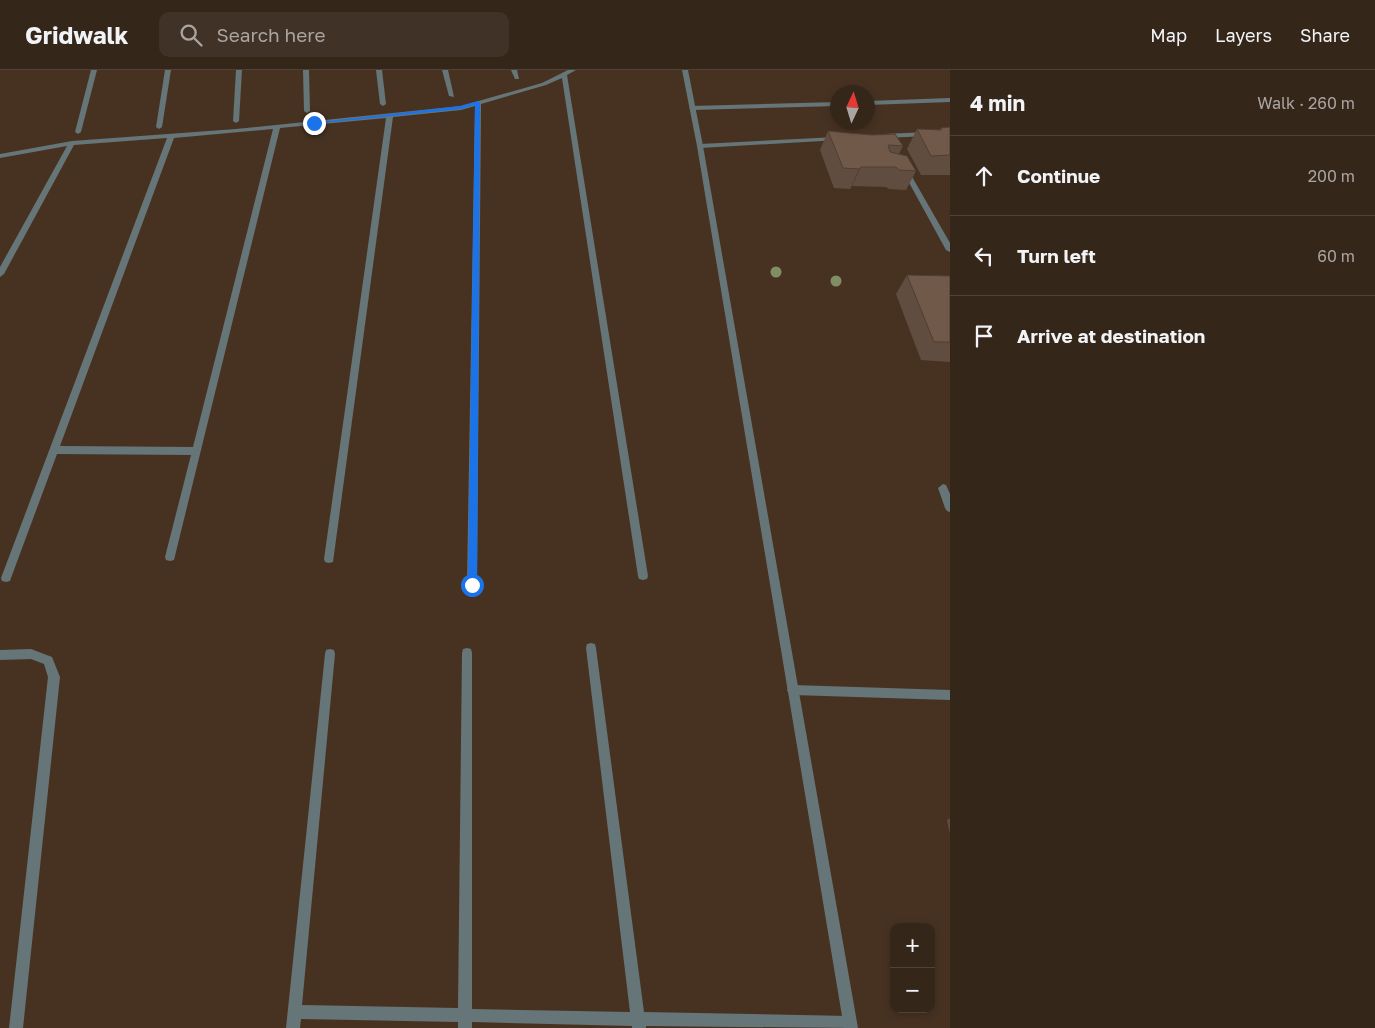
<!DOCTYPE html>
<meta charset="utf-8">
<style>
:root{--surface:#35261a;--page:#403227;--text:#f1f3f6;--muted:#aaa5a2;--line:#4f4339}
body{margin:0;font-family:"Golos Text",sans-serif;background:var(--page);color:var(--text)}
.controls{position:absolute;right:15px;bottom:15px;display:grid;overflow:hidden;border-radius:10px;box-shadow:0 2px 8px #0003}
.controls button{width:45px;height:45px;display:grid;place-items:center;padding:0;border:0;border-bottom:1px solid var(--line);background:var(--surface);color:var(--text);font:25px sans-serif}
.compass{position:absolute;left:830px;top:15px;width:45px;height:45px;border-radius:50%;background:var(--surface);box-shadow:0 2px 8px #0003;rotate:4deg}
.stop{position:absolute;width:15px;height:15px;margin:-11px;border:4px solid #1a73e8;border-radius:50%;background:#fff}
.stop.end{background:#1a73e8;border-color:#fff;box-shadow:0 1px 5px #0008}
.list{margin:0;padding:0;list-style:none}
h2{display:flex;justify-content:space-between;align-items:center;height:65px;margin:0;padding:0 20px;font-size:21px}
h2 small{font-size:16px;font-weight:400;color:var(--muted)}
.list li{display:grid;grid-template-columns:32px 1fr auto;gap:15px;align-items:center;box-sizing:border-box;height:80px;padding:0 20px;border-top:1px solid var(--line)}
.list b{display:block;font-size:19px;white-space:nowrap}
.list em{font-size:16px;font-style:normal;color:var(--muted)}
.icon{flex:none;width:28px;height:28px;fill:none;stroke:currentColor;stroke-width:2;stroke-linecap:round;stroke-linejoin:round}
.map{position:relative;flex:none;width:950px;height:958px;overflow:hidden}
header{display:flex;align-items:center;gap:30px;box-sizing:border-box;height:70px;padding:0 25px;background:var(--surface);border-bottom:1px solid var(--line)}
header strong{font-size:24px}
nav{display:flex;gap:28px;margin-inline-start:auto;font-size:18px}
.search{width:350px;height:45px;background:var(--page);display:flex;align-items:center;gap:12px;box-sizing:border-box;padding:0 18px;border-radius:10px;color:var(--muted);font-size:19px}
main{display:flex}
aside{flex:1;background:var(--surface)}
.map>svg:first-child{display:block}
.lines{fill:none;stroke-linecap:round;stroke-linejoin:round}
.minor{fill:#667578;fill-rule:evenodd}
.tertiary{fill:#667578;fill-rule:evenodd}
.tree{fill:#818e63}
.wall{fill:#614d3f}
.shaded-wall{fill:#4f3e33}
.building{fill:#715949;stroke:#4f3e33}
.route{fill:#1a73e8}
</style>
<header>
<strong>Gridwalk</strong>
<div class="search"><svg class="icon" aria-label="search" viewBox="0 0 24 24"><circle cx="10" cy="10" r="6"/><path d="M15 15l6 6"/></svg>Search here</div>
<nav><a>Map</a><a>Layers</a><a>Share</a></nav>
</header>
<main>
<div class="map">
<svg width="950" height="958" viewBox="0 0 950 958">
<rect width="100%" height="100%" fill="#473222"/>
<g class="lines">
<g class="minor">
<polygon points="91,0 97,0 81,62 78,64 75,62"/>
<polygon points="165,0 171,0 162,57 159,59 156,57"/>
<polygon points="236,0 242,0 239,51 236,53 233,51"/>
<polygon points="303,0 309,0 310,41 307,43 304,41"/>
<polygon points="376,0 382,0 386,34 383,36 380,34"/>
<polygon points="442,0 448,0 454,27 449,26"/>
<polygon points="511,0 517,0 519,9 515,9"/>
<path d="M 568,0 L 576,0 L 567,5 L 648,506 L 647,509 L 643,510 L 639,509 L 638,506 L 562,8 L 546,15 L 481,34 L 477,515 L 476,518 L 472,520 L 468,518 L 467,515 L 475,36 L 461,40 L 393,47 L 333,492 L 329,493 L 325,492 L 324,489 L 386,48 L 280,58 L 174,490 L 170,491 L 166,490 L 165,487 L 191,385 L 57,384 L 11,508 L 10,511 L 6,512 L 2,511 L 1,508 L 167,68 L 74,75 L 4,204 L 0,207 L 0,197 L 67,76 L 0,88 L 0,84 L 72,71 L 236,59 L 461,36 L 542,13 ZM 273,59 L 193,377 L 60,376 L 174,68 Z"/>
<polygon points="950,28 950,32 868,35 868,31"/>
<polygon points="838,32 838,36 692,40 689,38 692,36"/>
<polygon points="950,61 950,65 884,68 881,66 884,64"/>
<polygon points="837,67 840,69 839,70 700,78 697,76 700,74"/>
<polygon points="904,96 907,98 950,173 950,182 946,180 901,98"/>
<polygon points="943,414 946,415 950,424 950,442 947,441 945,438 938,418"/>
<polygon points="591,573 595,574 596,578 644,942 850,946 855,948 857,953 855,958 646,956 646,958 632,958 632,956 472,952 472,958 458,958 458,952 301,949 300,958 286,958 325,584 326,580 330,579 334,580 335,584 302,935 458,938 462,583 463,579 467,578 471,579 472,583 472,939 630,942 586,578 587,574"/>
<polygon points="31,579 52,587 60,607 23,958 9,958 48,607 44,594 31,589 0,590 0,580"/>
<polygon points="793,615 950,620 950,630 793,625 789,624 787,620 789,616"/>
</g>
<polygon class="tertiary" points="682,0 688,0 703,76 858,958 844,958 697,76"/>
</g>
<g class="tree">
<circle cx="776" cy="202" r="5.5"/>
<circle cx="836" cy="211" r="5.5"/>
</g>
<g class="wall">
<polygon points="950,57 950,105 921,105 907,79 917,59 940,60 941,58"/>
<polygon points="828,61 903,76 899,84 916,101 906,120 889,119 886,117 852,116 850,119 834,118 820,80"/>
<polygon points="907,205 950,206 950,292 921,290 896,224"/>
<polygon points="950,748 950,764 947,750"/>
</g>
<polygon class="shaded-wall" points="861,97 852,116 850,119 859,99"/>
<g class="building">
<polygon points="950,57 950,85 931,86 917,59 941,60 941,58"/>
<polygon points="828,61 872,65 895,64 903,76 888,75 890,82 907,86 916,101 899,100 896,97 861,97 859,99 843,98"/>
<polygon points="907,205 950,206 950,272 934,272"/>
</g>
<polygon class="route" points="478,31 480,33 477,515 472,519 468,515 475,35 461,39 314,54 312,53 460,36"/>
</svg>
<div class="controls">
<button>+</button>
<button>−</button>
</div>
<svg class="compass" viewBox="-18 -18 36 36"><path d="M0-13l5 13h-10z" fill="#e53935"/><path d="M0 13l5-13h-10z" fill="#aaa5a2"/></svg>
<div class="stop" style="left:472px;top:515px"></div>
<div class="stop end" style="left:314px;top:53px"></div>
</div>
<aside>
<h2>4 min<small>Walk · 260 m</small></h2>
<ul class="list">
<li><svg class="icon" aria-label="ahead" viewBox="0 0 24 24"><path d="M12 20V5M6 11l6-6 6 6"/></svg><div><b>Continue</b></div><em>200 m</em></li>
<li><svg class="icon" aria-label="left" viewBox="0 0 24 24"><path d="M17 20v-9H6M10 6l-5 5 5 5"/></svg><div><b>Turn left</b></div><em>60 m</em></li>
<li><svg class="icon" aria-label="arrive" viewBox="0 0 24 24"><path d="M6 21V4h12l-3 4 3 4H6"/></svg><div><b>Arrive at destination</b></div></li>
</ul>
</aside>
</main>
